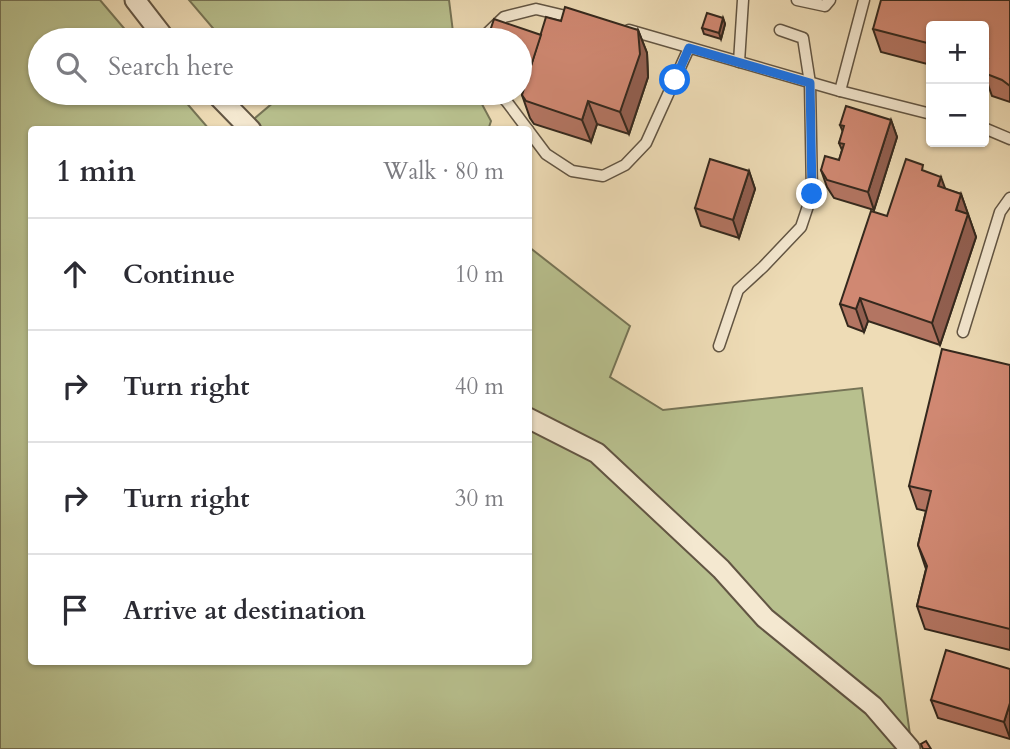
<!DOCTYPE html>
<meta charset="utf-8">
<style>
:root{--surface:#fff;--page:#f2f2f3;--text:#2b2b33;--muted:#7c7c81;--line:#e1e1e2}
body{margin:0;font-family:Cardo,serif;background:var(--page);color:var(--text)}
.controls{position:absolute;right:21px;top:21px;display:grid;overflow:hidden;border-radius:7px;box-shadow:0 2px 5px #0004}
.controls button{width:63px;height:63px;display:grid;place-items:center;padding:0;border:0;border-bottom:2px solid var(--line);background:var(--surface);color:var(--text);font:35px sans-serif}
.stop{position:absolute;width:21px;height:21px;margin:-16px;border:5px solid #1a73e8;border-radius:50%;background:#fff}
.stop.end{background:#1a73e8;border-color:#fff;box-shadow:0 2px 7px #0008}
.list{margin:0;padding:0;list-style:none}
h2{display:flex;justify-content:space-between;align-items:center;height:91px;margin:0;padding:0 28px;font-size:30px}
h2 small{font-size:23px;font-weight:400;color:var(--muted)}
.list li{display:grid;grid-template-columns:46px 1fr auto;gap:21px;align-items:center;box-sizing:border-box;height:112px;padding:0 28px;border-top:2px solid var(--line)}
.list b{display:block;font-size:26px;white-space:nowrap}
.list em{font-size:23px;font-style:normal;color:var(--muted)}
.icon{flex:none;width:38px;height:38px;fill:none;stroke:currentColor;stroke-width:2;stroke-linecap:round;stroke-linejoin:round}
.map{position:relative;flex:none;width:1010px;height:749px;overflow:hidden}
.search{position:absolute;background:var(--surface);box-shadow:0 2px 5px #0004;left:28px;top:28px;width:504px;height:77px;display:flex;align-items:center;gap:18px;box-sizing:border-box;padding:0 24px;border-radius:38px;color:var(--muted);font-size:26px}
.panel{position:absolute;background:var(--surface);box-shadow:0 2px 5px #0004;left:28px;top:126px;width:504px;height:539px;border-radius:7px}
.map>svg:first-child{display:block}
.green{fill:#b8c08e;stroke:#767456;stroke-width:2}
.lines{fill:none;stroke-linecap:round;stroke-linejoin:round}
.lane-casing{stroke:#625543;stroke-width:13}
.street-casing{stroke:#625543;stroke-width:23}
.lane{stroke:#f4e8d0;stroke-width:10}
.street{stroke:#f4e8d0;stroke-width:19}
.wall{fill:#b37562;stroke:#34281d;stroke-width:2}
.shaded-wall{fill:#925f50;stroke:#34281d;stroke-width:2}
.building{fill:#d08872;stroke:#34281d;stroke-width:2}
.route{stroke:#1a73e8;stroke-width:9}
</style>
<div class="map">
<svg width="1010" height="749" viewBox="0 0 1010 749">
<rect width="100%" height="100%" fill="#eedcb6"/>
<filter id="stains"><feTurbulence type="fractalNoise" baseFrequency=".00286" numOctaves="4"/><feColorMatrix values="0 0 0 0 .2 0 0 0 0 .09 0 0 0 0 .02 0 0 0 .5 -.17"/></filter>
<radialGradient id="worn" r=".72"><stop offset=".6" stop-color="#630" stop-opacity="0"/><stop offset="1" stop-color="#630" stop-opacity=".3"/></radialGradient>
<g class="green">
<polygon points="0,0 100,0 134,40 40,40 40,93 178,93 209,129 32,130 32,662 528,662 529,247 630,326 610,377 663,410 862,388 912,749 0,749"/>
<polygon points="189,0 449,0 454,40 223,40"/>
<polygon points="269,93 476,93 491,121 488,130 241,130 275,101"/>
</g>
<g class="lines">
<g class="lane-casing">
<g id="lane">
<polyline points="797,0 825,6 830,0"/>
<polyline points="629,30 840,91 931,114"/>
<polyline points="480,40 504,17 536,9 574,18"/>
<polyline points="739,62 743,0"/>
<polyline points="840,91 864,0"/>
<polyline points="498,93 507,102 528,130"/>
<polyline points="984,128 1010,139"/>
<polyline points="528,130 546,154 572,171 603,176 625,165 646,143 689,48"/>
<polyline points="963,332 1000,212 1010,198"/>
<polyline points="719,346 738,290 763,267 801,227 812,194 810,83 803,38 780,30"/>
</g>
</g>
<g class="street-casing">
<g id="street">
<polyline points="135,0 166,40"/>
<polyline points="215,93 251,130"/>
<polyline points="528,418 597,453 721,569 765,618 873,706 910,749"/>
</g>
</g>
<use href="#lane" class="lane"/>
<use href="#street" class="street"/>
</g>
<g class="wall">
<polygon points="1010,0 1010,102 992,96 986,79 984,79 984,26 931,26 931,65 881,52 873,29"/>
<polygon points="723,18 725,24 721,39 704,34 702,28"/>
<polygon points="561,21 638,30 647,53 648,77 629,134 597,124 591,142 534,124 530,118 522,95 527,79 520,76 520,40 541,35"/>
<polygon points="891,120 897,137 874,210 834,198 827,187 821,170 839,160 842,150 839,143 843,132 840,125"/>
<polygon points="749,171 755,189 739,238 701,226 695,208"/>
<polygon points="925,172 945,189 961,194 976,237 940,345 868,321 864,332 848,326 840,304"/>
<polygon points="1010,365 1010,650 925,629 917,606 926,569 918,545 926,511 917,509 909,486"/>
<polygon points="1010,669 1010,739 938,718 931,700"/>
</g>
<g class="shaded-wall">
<polygon points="723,18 725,24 721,39 719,33"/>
<polygon points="638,30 647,53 648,77 629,134 620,112"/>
<polygon points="588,101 597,124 591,142 582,120"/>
<polygon points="891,120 897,137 874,210 868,192"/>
<polygon points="749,171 755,189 739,238 733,220"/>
<polygon points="941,177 949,199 938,186"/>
<polygon points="961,194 976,237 940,345 932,323 956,210"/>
<polygon points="860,298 868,321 864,332 856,309"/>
<polygon points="1010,703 1010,738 1004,722"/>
</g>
<g class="building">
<polygon points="881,0 1010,0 1010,86 1002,80 984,73 988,59 984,58 984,26 931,26 931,44 873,29"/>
<polygon points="565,7 638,30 640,54 620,112 588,101 582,120 526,101 522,95 546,17 561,21"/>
<polygon points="707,13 723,18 719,33 702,28"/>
<polygon points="494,19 541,35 530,69 520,66 520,40 487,40"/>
<polygon points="846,106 891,120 868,192 827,180 821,170 825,156 839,160 844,144 839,143 844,126 840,125"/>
<polygon points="710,159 749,171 733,220 695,208"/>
<polygon points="906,159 923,165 922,170 941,177 938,186 961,194 956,210 968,214 932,323 860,298 856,309 840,304 871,211 887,216"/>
<polygon points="942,349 1010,365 1010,629 917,606 927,566 918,545 931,491 909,486"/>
<polygon points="946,650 1010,669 1010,703 1004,722 931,700"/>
<polygon points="926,741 931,749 923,749 921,744"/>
</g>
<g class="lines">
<polyline class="route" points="675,80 689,48 810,83 812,194"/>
</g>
<rect width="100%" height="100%" filter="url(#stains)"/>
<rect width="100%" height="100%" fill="url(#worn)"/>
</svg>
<div class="controls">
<button>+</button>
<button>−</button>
</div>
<div class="stop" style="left:675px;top:80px"></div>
<div class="stop end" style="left:812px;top:194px"></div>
<div class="search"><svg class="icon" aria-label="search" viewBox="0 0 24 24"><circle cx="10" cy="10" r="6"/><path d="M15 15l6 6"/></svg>Search here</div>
<section class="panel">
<h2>1 min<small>Walk · 80 m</small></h2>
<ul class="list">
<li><svg class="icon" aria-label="ahead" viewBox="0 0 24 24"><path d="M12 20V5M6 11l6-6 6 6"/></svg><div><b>Continue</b></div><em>10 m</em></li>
<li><svg class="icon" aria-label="right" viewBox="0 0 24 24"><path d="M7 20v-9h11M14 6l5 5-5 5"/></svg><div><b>Turn right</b></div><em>40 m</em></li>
<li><svg class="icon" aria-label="right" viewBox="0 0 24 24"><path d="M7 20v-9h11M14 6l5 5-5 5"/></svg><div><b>Turn right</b></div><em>30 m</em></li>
<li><svg class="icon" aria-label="arrive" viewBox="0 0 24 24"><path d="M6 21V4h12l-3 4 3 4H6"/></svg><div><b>Arrive at destination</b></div></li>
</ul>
</section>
</div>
